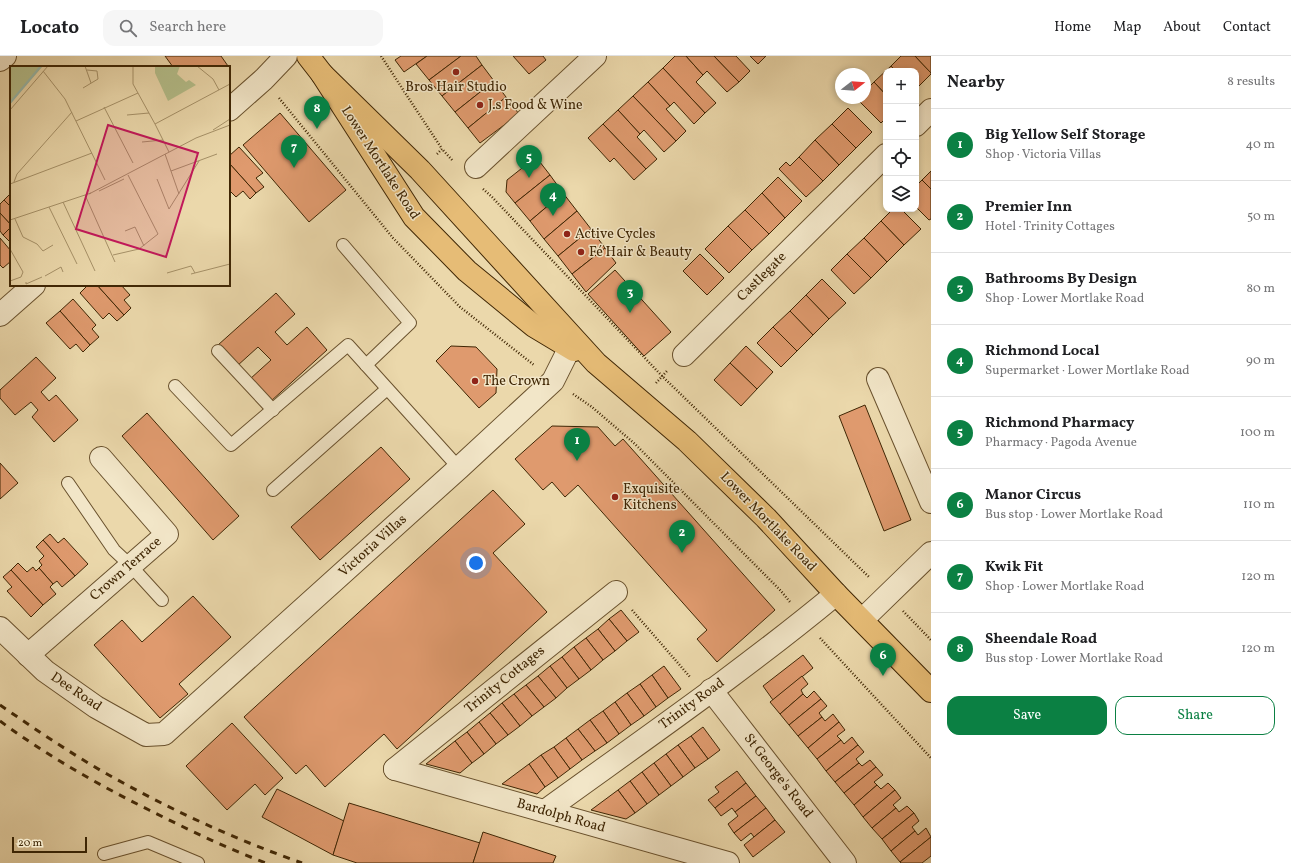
<!DOCTYPE html>
<meta charset="utf-8">
<style>
:root{--surface:#fff;--page:#f6f6f6;--text:#202124;--muted:#757577;--line:#e0e0e0;--accent:#0b8043}
body{margin:0;font-family:Vollkorn,serif;background:var(--page);color:var(--text)}
.controls{position:absolute;right:12px;top:12px;display:grid;overflow:hidden;border-radius:8px;box-shadow:0 2px 6px #0003}
.controls button{width:36px;height:36px;display:grid;place-items:center;padding:0;border:0;border-bottom:1px solid var(--line);background:var(--surface);color:var(--text);font:20px sans-serif}
.compass{position:absolute;left:835px;top:12px;width:36px;height:36px;border-radius:50%;background:var(--surface);box-shadow:0 2px 6px #0003;rotate:73deg}
.scale{position:absolute;left:12px;bottom:10px;width:75px;box-sizing:border-box;padding-left:4px;border:2px solid #3f2604;border-top:0;font-size:11px;line-height:14px;white-space:nowrap;color:#3f2604;-webkit-text-stroke:3px #f2e6c8;paint-order:stroke}
.you{position:absolute;left:476px;top:507px;width:14px;height:14px;margin:-10px;border:3px solid #fff;border-radius:50%;background:#1a73e8;box-shadow:0 0 0 6px #1a73e833}
.badge{display:grid;place-items:center;width:26px;height:26px;border-radius:50%;background:var(--accent);color:#fff;font-size:13px;font-weight:700}
.pin{position:absolute;translate:-50% -33px;filter:drop-shadow(0 1px 2px #0008)}
.pin::after{content:'';position:absolute;top:21px;width:14px;height:12px;background:inherit;clip-path:polygon(0 0,100% 0,50% 100%)}
.list{margin:0;padding:0;list-style:none}
h2{display:flex;justify-content:space-between;align-items:center;height:52px;margin:0;padding:0 16px;font-size:17px}
h2 small{font-size:13px;font-weight:400;color:var(--muted)}
.list li{display:grid;grid-template-columns:26px 1fr auto;gap:12px;align-items:center;box-sizing:border-box;height:72px;padding:0 16px;border-top:1px solid var(--line)}
.list b{display:block;font-size:15px;white-space:nowrap}
.list p{margin:0;font-size:13px;white-space:nowrap;color:var(--muted)}
.list em{font-size:13px;font-style:normal;color:var(--muted)}
.actions{display:flex;gap:8px;padding:12px 16px}
.actions a{flex:1;padding:9px 0;border:1px solid var(--accent);border-radius:12px;text-align:center;font-size:14px;color:var(--accent)}
.actions .main{background:var(--accent);color:#fff}
.icon{flex:none;width:22px;height:22px;fill:none;stroke:currentColor;stroke-width:2;stroke-linecap:round;stroke-linejoin:round}
.map{position:relative;flex:none;width:931px;height:807px;overflow:hidden}
header{display:flex;align-items:center;gap:24px;box-sizing:border-box;height:56px;padding:0 20px;background:var(--surface);border-bottom:1px solid var(--line)}
header strong{font-size:19px}
nav{display:flex;gap:22px;margin-inline-start:auto;font-size:14px}
.search{width:280px;height:36px;background:var(--page);display:flex;align-items:center;gap:10px;box-sizing:border-box;padding:0 14px;border-radius:12px;color:var(--muted);font-size:15px}
main{display:flex}
aside{flex:1;background:var(--surface)}
.map>svg:first-child{display:block}
.building{fill:#df9a6e;stroke:#3f2604}
.lines{fill:none;stroke-linecap:round;stroke-linejoin:round}
.lane-casing{stroke:#6a522e;stroke-width:14}
.street-casing{stroke:#6a522e;stroke-width:24}
.highway-casing{stroke:#3f2604;stroke-width:24}
.path{stroke:#3f2604;stroke-width:2.5;stroke-dasharray:1 2;stroke-linecap:butt}
.lane{stroke:#f2e6c8;stroke-width:12}
.street{stroke:#f2e6c8;stroke-width:22}
.highway{stroke:#e6bc76;stroke-width:22}
.rail{stroke:#3f2604;stroke-width:3;stroke-dasharray:7 7;stroke-linecap:butt}
.poi-dot{fill:#8f2418;stroke:#f2e6c8;stroke-width:1.5}
.labels{text-anchor:middle;dominant-baseline:central;stroke-width:3;stroke-linejoin:round;paint-order:stroke}
.poi-label{font-size:14px;fill:#3f2604;stroke:#f2e6c8;text-anchor:start}
.street-label{font-size:14px;fill:#3f2604;stroke:#f2e6c8}
.inset-river{fill:none;stroke:#98b9ad;stroke-width:2}
.inset-road{fill:none;stroke:#a69168;stroke-width:1}
.view{fill:#c2185b;fill-opacity:0.15;stroke:#c2185b;stroke-width:2}
.inset-edge{fill:none;stroke:#3f2604;stroke-width:2}
</style>
<header>
<strong>Locato</strong>
<div class="search"><svg class="icon" aria-label="search" viewBox="0 0 24 24"><circle cx="10" cy="10" r="6"/><path d="M15 15l6 6"/></svg>Search here</div>
<nav><a>Home</a><a>Map</a><a>About</a><a>Contact</a></nav>
</header>
<main>
<div class="map">
<svg width="931" height="807" viewBox="0 0 931 807">
<rect width="100%" height="100%" fill="#ebd8ab"/>
<filter id="stains"><feTurbulence type="fractalNoise" baseFrequency=".005" numOctaves="4"/><feColorMatrix values="0 0 0 0 .2 0 0 0 0 .09 0 0 0 0 .02 0 0 0 .5 -.17"/></filter>
<radialGradient id="worn" r=".72"><stop offset=".6" stop-color="#630" stop-opacity="0"/><stop offset="1" stop-color="#630" stop-opacity=".3"/></radialGradient>
<g class="building">
<polygon points="165,0 221,0 228,10 227,11 173,11"/>
<polygon points="401,0 427,0 404,16 395,4"/>
<polygon points="427,0 461,0 429,24 416,8"/>
<polygon points="461,0 476,0 482,9 442,40 429,24"/>
<polygon points="513,0 543,0 546,4 529,18"/>
<polygon points="675,0 686,0 703,19 696,26 716,47 705,57 663,12"/>
<polygon points="686,0 714,0 739,26 727,36 707,15 703,19"/>
<polygon points="714,0 736,0 750,15 739,26"/>
<polygon points="750,0 766,0 758,8"/>
<polygon points="901,0 915,0 931,17 931,18 916,33 916,15 896,15 891,10"/>
<polygon points="915,0 931,0 931,17"/>
<polygon points="482,9 494,25 455,56 442,40"/>
<polygon points="891,10 896,15 886,15 886,39 874,26"/>
<polygon points="663,12 705,57 694,68 674,46 670,50 648,26"/>
<polygon points="494,25 506,41 468,72 455,56"/>
<polygon points="648,26 670,50 666,53 686,75 676,85 633,40"/>
<polygon points="874,26 886,39 886,62 881,67 857,43 865,42 865,35"/>
<polygon points="633,40 676,85 664,96 644,74 640,78 618,54"/>
<polygon points="506,41 519,58 480,87 468,72"/>
<polygon points="848,52 872,76 856,92 832,68"/>
<polygon points="618,54 640,78 637,81 657,103 646,113 603,68"/>
<polygon points="280,57 346,134 309,166 243,89"/>
<polygon points="603,68 646,113 634,124 614,102 610,106 588,82"/>
<polygon points="832,68 856,92 839,109 815,84"/>
<polygon points="815,84 839,109 823,125 799,101"/>
<polygon points="239,91 263,117 256,122 264,131 256,137 229,107 229,100"/>
<polygon points="536,101 550,119 515,147 506,136 507,124"/>
<polygon points="799,101 823,125 806,141 779,113 786,106 790,110"/>
<polygon points="229,107 256,137 250,143 243,135 236,141 229,134"/>
<polygon points="931,115 931,133 922,124"/>
<polygon points="550,119 563,137 530,165 515,147"/>
<polygon points="778,121 802,145 785,162 762,137"/>
<polygon points="922,124 931,133 931,163 929,164 916,151 916,130"/>
<polygon points="11,137 11,151 4,144"/>
<polygon points="563,137 577,155 544,183 530,165"/>
<polygon points="762,137 785,162 769,178 745,154"/>
<polygon points="4,144 11,151 11,169 0,157 0,148"/>
<polygon points="893,153 901,153 921,173 904,189 881,165"/>
<polygon points="745,154 769,178 752,194 728,170"/>
<polygon points="577,155 591,173 558,200 544,183"/>
<polygon points="0,157 11,169 11,171 3,179 0,175"/>
<polygon points="881,165 904,189 887,206 864,182"/>
<polygon points="728,170 752,194 729,217 705,193"/>
<polygon points="11,171 11,187 3,179"/>
<polygon points="591,173 605,192 572,218 558,200"/>
<polygon points="0,182 11,195 11,205 3,212 0,209"/>
<polygon points="864,182 887,206 871,222 847,198"/>
<polygon points="605,192 616,207 586,236 572,218"/>
<polygon points="700,198 724,222 707,239 683,215"/>
<polygon points="847,198 871,222 854,238 831,214"/>
<polygon points="615,214 671,276 644,300 588,238"/>
<polygon points="822,223 846,247 829,263 806,239"/>
<polygon points="88,229 97,229 124,259 117,265 109,257 103,263 80,237"/>
<polygon points="97,229 121,229 130,239 124,244 131,252 124,259"/>
<polygon points="276,237 295,258 275,276 287,289 307,271 327,294 270,346 250,323 271,304 258,291 237,310 218,289"/>
<polygon points="806,239 829,263 813,279 790,255"/>
<polygon points="73,243 96,269 92,273 99,281 90,289 60,255"/>
<polygon points="60,255 90,289 83,296 76,288 70,293 46,267"/>
<polygon points="790,255 813,279 797,295 773,271"/>
<polygon points="773,271 797,295 781,311 757,287"/>
<polygon points="451,290 476,291 497,313 496,337 479,352 436,305"/>
<polygon points="746,290 773,316 757,333 730,307"/>
<polygon points="36,301 56,322 41,336 49,345 56,339 78,364 54,386 32,361 38,354 31,346 15,359 0,342 0,334"/>
<polygon points="730,307 757,333 741,350 714,324"/>
<polygon points="865,349 911,464 884,475 839,360"/>
<polygon points="147,357 239,460 213,484 122,380"/>
<polygon points="552,370 598,371 615,390 623,383 775,554 717,606 697,583 707,574 578,429 565,441 552,426 543,434 515,403"/>
<polygon points="381,391 410,423 320,504 291,471"/>
<polygon points="0,407 18,427 0,443"/>
<polygon points="493,434 525,468 493,497 547,556 397,693 384,678 325,731 306,709 296,718 244,661"/>
<polygon points="50,478 58,487 64,482 88,508 75,520 43,484"/>
<polygon points="43,484 75,520 62,531 57,525 53,528 39,512 42,509 39,505 44,500 36,491"/>
<polygon points="18,507 27,516 33,511 36,515 39,512 53,528 50,531 56,538 43,549 11,514"/>
<polygon points="11,514 43,549 31,561 7,535 12,531 3,521"/>
<polygon points="193,540 231,581 179,628 188,638 160,662 94,589 122,564 142,586"/>
<polygon points="621,554 639,576 627,585 609,563"/>
<polygon points="609,563 627,585 615,595 598,573"/>
<polygon points="598,573 615,595 603,604 586,582"/>
<polygon points="586,582 603,604 591,614 574,591"/>
<polygon points="574,591 591,614 579,623 562,601"/>
<polygon points="803,599 813,612 773,644 763,630"/>
<polygon points="562,601 579,623 567,632 550,610"/>
<polygon points="550,610 567,632 556,642 538,620"/>
<polygon points="664,610 681,633 668,642 652,619"/>
<polygon points="652,619 668,642 656,651 640,628"/>
<polygon points="538,620 556,642 544,651 526,629"/>
<polygon points="802,620 808,628 801,634 803,638 780,658 770,646"/>
<polygon points="640,628 656,651 644,660 627,637"/>
<polygon points="526,629 544,651 532,660 514,638"/>
<polygon points="814,635 821,643 789,669 780,658 803,638 807,642"/>
<polygon points="627,637 644,660 631,669 615,646"/>
<polygon points="514,638 532,660 520,670 502,647"/>
<polygon points="821,643 827,650 819,657 822,661 798,680 789,669"/>
<polygon points="615,646 631,669 619,678 603,655"/>
<polygon points="502,647 520,670 508,679 490,657"/>
<polygon points="603,655 619,678 607,687 590,664"/>
<polygon points="490,657 508,679 496,688 479,666"/>
<polygon points="833,658 839,666 808,692 798,680 822,661 825,665"/>
<polygon points="590,664 607,687 595,695 578,673"/>
<polygon points="479,666 496,688 484,698 467,676"/>
<polygon points="839,666 845,674 837,680 841,684 817,703 808,692"/>
<polygon points="232,667 283,722 265,739 255,728 227,754 186,710"/>
<polygon points="703,671 720,694 708,703 691,680"/>
<polygon points="578,673 595,695 582,704 566,682"/>
<polygon points="467,676 484,698 472,707 455,685"/>
<polygon points="691,680 708,703 695,712 678,689"/>
<polygon points="852,681 858,689 826,715 817,703 841,684 844,688"/>
<polygon points="566,682 582,704 570,713 554,691"/>
<polygon points="455,685 472,707 460,717 426,708"/>
<polygon points="678,689 695,712 683,721 666,698"/>
<polygon points="858,689 864,696 856,703 859,707 835,726 826,715"/>
<polygon points="554,691 570,713 558,722 541,699"/>
<polygon points="666,698 683,721 671,730 654,707"/>
<polygon points="541,699 558,722 545,731 529,708"/>
<polygon points="870,704 876,711 844,737 835,726 859,707 862,710"/>
<polygon points="654,707 671,730 659,739 642,716"/>
<polygon points="529,708 545,731 537,738 502,728"/>
<polygon points="876,711 883,719 874,726 877,729 854,749 844,737"/>
<polygon points="737,715 746,727 715,752 708,744 719,736 715,731"/>
<polygon points="642,716 659,739 647,748 630,725"/>
<polygon points="630,725 647,748 635,757 618,734"/>
<polygon points="746,727 756,740 735,756 732,752 721,760 715,752"/>
<polygon points="888,727 895,734 863,761 854,749 877,729 881,733"/>
<polygon points="277,733 344,765 333,799 262,761"/>
<polygon points="618,734 635,757 626,763 591,754"/>
<polygon points="895,734 901,742 893,749 896,752 872,772 863,761"/>
<polygon points="756,740 766,752 734,777 728,768 738,760 735,756"/>
<polygon points="349,747 480,787 473,807 357,807 333,799"/>
<polygon points="907,750 914,757 882,783 872,772 896,752 899,756"/>
<polygon points="766,752 775,764 754,781 751,777 741,785 734,777"/>
<polygon points="914,757 919,765 912,771 915,775 891,795 882,783"/>
<polygon points="775,764 785,776 753,801 744,789"/>
<polygon points="926,772 931,781 900,806 891,795 915,775 918,779"/>
<polygon points="483,776 556,800 553,807 473,807"/>
<polygon points="931,781 931,800 922,807 901,807 900,806"/>
</g>
<g class="lines">
<g class="lane-casing">
<g id="lane">
<polyline points="343,189 410,267 366,309"/>
<polyline points="218,295 273,354"/>
<polyline points="175,330 231,389 348,289 459,412"/>
<polyline points="68,427 114,494 131,510 162,544"/>
<polyline points="273,434 387,333"/>
<polyline points="104,798 148,786 198,807"/>
</g>
</g>
<g class="street-casing">
<g id="street">
<polyline points="0,4 5,0"/>
<polyline points="229,54 264,23 286,0"/>
<polyline points="916,69 931,54"/>
<polyline points="476,111 595,0"/>
<polyline points="0,259 34,229"/>
<polyline points="684,299 886,99"/>
<polyline points="878,323 931,446"/>
<polyline points="862,564 931,497"/>
<polyline points="0,572 45,615 96,651 146,679 164,678 459,412 553,325 570,291"/>
<polyline points="28,599 167,478 101,402"/>
<polyline points="711,634 845,807"/>
<polyline points="395,713 728,807"/>
<polyline points="395,713 616,536"/>
<path d="M 545,755 C 643,684 743,615 836,538"/>
</g>
</g>
<g class="highway-casing">
<g id="highway">
<polyline points="308,0 322,18 414,161 467,215 534,270 574,294"/>
<polyline points="322,18 420,114 596,307 687,385 766,462 836,538 931,635"/>
</g>
</g>
<g class="path">
<polyline points="381,0 442,93"/>
<polyline points="279,42 393,182 460,251 534,309"/>
<polyline points="437,98 442,93 453,105"/>
<polyline points="483,133 492,141 662,320 870,522"/>
<polyline points="656,327 667,315"/>
<polyline points="573,338 592,351 635,388 781,535 790,546"/>
<polyline points="632,554 690,621"/>
<polyline points="903,555 931,584"/>
<polyline points="820,582 931,702"/>
</g>
<use href="#lane" class="lane"/>
<use href="#street" class="street"/>
<use href="#highway" class="highway"/>
<g class="rail">
<path d="M 0,649 C 35,673 70,697 107,718 C 169,753 234,783 302,807"/>
<path d="M 0,665 C 46,699 97,728 149,754 C 187,773 226,792 266,807"/>
</g>
</g>
<g class="poi-dot">
<circle cx="456" cy="16" r="4"/>
<circle cx="480" cy="49" r="4"/>
<circle cx="567" cy="178" r="4"/>
<circle cx="581" cy="196" r="4"/>
<circle cx="475" cy="325" r="4"/>
<circle cx="615" cy="441" r="4"/>
</g>
<g class="labels">
<g class="poi-label">
<text x="456" y="31" text-anchor="middle">Bros Hair Studio</text>
<text x="488" y="49">J.s Food &amp; Wine</text>
<text x="575" y="178">Active Cycles</text>
<text x="589" y="196">Fé Hair &amp; Beauty</text>
<text x="483" y="325">The Crown</text>
<text x="623" y="433">Exquisite<tspan x="623" dy="16">Kitchens</tspan></text>
</g>
<g class="street-label">
<text transform="translate(380 107) rotate(57)">Lower Mortlake Road</text>
<text transform="translate(762 221) rotate(-45)">Castlegate</text>
<text transform="translate(768 466) rotate(46)">Lower Mortlake Road</text>
<text transform="translate(373 490) rotate(-42)">Victoria Villas</text>
<text transform="translate(126 513) rotate(-41)">Crown Terrace</text>
<text transform="translate(505 624) rotate(-39)">Trinity Cottages</text>
<text transform="translate(76 636) rotate(34)">Dee Road</text>
<text transform="translate(692 648) rotate(-36)">Trinity Road</text>
<text transform="translate(778 720) rotate(52)">St George's Road</text>
<text transform="translate(561 760) rotate(16)">Bardolph Road</text>
</g>
</g>
<g transform="translate(10 10)">
<rect width="220" height="220" fill="#ebd8ab"/>
<path d="M 0,0 L 33,0 L 0,38 ZM 145,0 L 170,0 L 167,8 L 176,16 L 179,14 L 186,19 L 158,35 L 145,7 Z" fill="#b5bf8b"/>
<path class="inset-river" d="M 0,37 L 31,0"/>
<path class="inset-road" d="M 75,0 L 81,17M 123,0 L 123,18 L 145,58M 187,0 L 203,13 L 209,24M 33,5 L 55,33 L 95,114M 73,22 L 88,13 L 87,5 L 77,4M 94,41 L 123,97M 0,44 L 38,0M 117,49 L 139,47M 66,55 L 128,27M 203,64 L 220,53M 132,76 L 153,74M 159,86 L 145,58 L 220,18M 155,88 L 169,128M 161,105 L 207,88M 147,113 L 159,143M 220,114 L 220,182M 4,116 L 7,108 L 62,46M 0,118 L 82,87M 89,125 L 114,113M 79,128 L 186,72 L 220,59M 75,129 L 105,196M 53,136 L 85,205M 39,141 L 67,198M 159,143 L 189,95M 5,153 L 13,171 L 27,178 L 33,185 L 43,179M 0,154 L 81,127M 115,165 L 125,161 L 134,180M 0,183 L 13,206 L 11,211 L 0,215M 103,189 L 129,183 L 148,168 L 118,109M 157,207 L 181,200 L 185,207M 181,208 L 220,198M 35,210 L 51,201 L 53,206M 16,216 L 16,218 L 32,211"/>
<path class="view" d="M 98,59 L 188,87 L 156,191 L 66,163 Z"/>
<rect width="220" height="220" class="inset-edge"/>
</g>
<rect width="100%" height="100%" filter="url(#stains)"/>
<rect width="100%" height="100%" fill="url(#worn)"/>
</svg>
<div class="controls">
<button>+</button>
<button>−</button>
<button><svg class="icon" aria-label="locate" viewBox="0 0 24 24"><circle cx="12" cy="12" r="6"/><path d="M12 2v4M12 18v4M2 12h4M18 12h4"/></svg></button>
<button><svg class="icon" aria-label="layers" viewBox="0 0 24 24"><path d="M12 4l9 5-9 5-9-5zM3 14l9 5 9-5"/></svg></button>
</div>
<svg class="compass" viewBox="-18 -18 36 36"><path d="M0-13l5 13h-10z" fill="#e53935"/><path d="M0 13l5-13h-10z" fill="#757577"/></svg>
<div class="scale">20 m</div>
<div class="you"></div>
<div class="pin badge" style="left:577px;top:405px">1</div>
<div class="pin badge" style="left:682px;top:497px">2</div>
<div class="pin badge" style="left:630px;top:257px">3</div>
<div class="pin badge" style="left:553px;top:160px">4</div>
<div class="pin badge" style="left:529px;top:122px">5</div>
<div class="pin badge" style="left:883px;top:620px">6</div>
<div class="pin badge" style="left:294px;top:112px">7</div>
<div class="pin badge" style="left:317px;top:73px">8</div>
</div>
<aside>
<h2>Nearby<small>8 results</small></h2>
<ul class="list">
<li><span class="badge">1</span><div><b>Big Yellow Self Storage</b><p>Shop · Victoria Villas</p></div><em>40 m</em></li>
<li><span class="badge">2</span><div><b>Premier Inn</b><p>Hotel · Trinity Cottages</p></div><em>50 m</em></li>
<li><span class="badge">3</span><div><b>Bathrooms By Design</b><p>Shop · Lower Mortlake Road</p></div><em>80 m</em></li>
<li><span class="badge">4</span><div><b>Richmond Local</b><p>Supermarket · Lower Mortlake Road</p></div><em>90 m</em></li>
<li><span class="badge">5</span><div><b>Richmond Pharmacy</b><p>Pharmacy · Pagoda Avenue</p></div><em>100 m</em></li>
<li><span class="badge">6</span><div><b>Manor Circus</b><p>Bus stop · Lower Mortlake Road</p></div><em>110 m</em></li>
<li><span class="badge">7</span><div><b>Kwik Fit</b><p>Shop · Lower Mortlake Road</p></div><em>120 m</em></li>
<li><span class="badge">8</span><div><b>Sheendale Road</b><p>Bus stop · Lower Mortlake Road</p></div><em>120 m</em></li>
</ul>
<div class="actions"><a class="main">Save</a><a>Share</a></div>
</aside>
</main>
